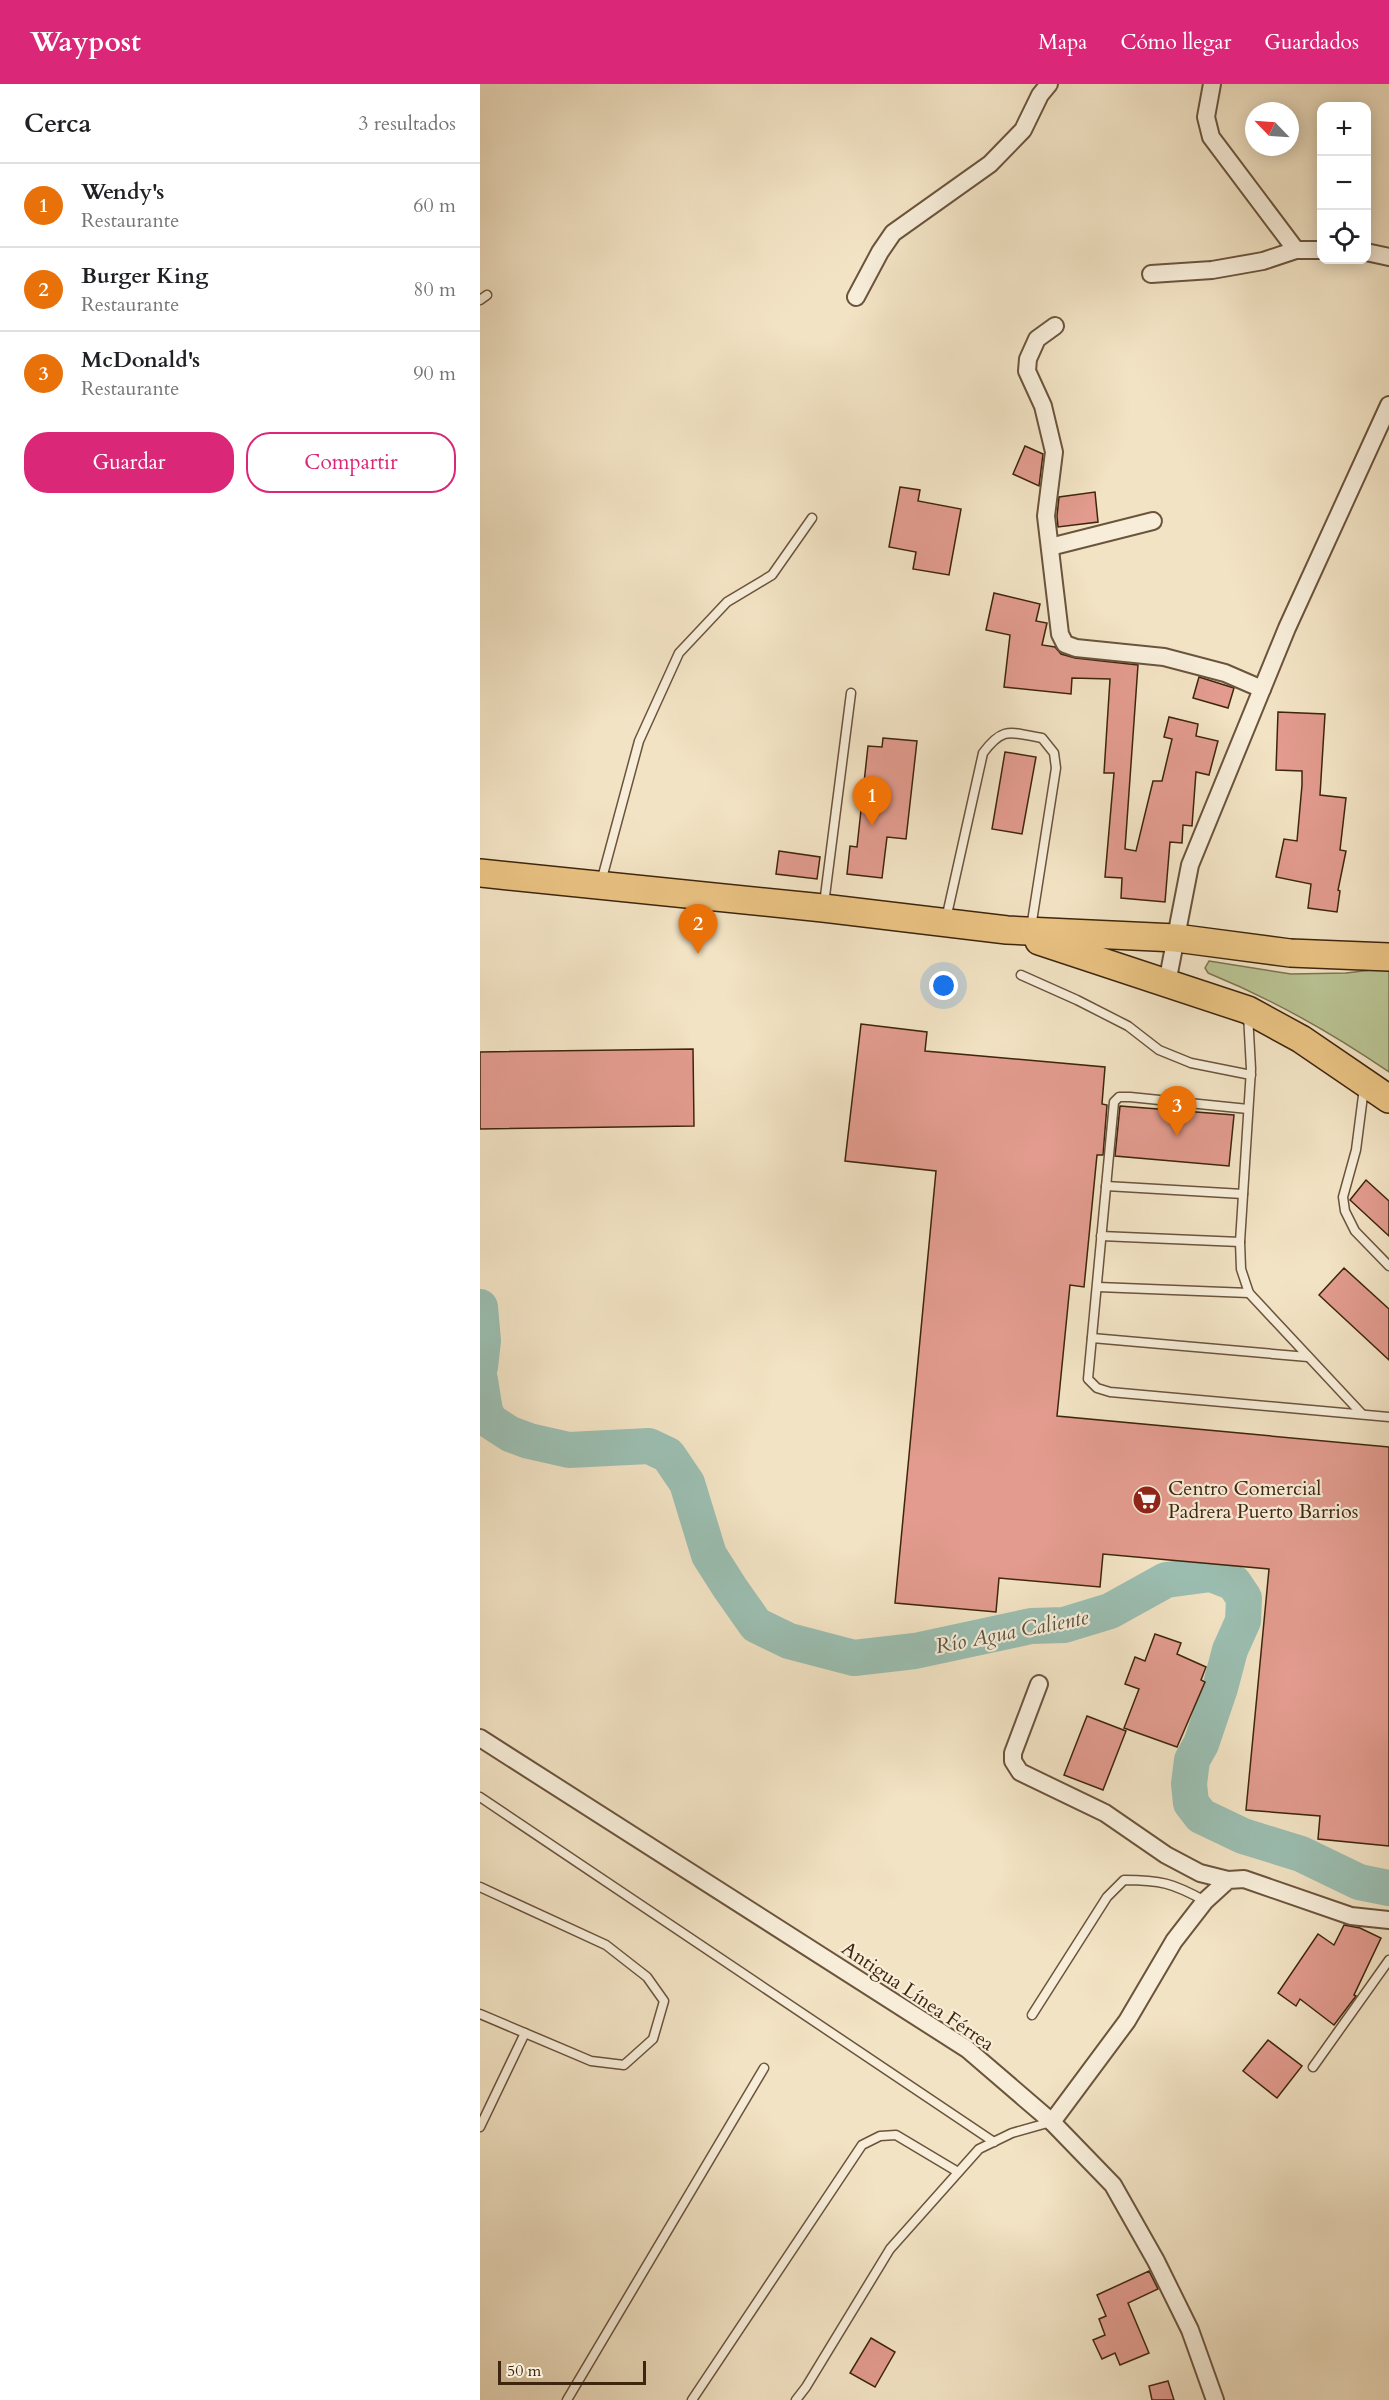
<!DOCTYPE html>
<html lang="es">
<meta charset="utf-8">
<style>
:root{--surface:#fff;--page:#f6f6f6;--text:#202124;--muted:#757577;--line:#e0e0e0;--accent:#db2777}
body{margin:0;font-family:Cardo,serif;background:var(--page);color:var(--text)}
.controls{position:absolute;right:18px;top:18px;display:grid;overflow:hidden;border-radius:12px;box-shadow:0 3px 15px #0003}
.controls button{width:54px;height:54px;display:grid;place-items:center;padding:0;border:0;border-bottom:2px solid var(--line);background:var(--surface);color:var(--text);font:30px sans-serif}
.compass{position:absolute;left:765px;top:18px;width:54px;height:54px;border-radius:50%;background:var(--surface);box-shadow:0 3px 15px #0003;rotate:295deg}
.scale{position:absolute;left:18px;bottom:15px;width:148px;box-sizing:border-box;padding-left:6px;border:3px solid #3e250e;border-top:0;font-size:16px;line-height:21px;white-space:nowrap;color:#3e250e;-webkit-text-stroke:4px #f7edd9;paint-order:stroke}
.you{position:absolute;left:464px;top:902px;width:21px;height:21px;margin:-15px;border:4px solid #fff;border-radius:50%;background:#1a73e8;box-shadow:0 0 0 9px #1a73e833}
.badge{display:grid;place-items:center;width:39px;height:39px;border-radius:50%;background:var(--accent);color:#fff;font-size:20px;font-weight:700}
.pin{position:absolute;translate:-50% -50px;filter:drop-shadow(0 2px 3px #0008)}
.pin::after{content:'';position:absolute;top:32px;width:21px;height:18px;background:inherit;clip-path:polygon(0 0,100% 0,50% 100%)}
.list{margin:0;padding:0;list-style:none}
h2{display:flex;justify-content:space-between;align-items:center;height:78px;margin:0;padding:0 24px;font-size:26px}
h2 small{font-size:20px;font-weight:400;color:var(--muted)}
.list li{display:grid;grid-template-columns:39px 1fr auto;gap:18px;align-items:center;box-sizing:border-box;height:84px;padding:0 24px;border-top:2px solid var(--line)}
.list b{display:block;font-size:22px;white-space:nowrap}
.list p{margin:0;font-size:20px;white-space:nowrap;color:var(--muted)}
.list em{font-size:20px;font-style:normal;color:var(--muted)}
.actions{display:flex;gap:12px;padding:18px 24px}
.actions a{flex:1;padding:14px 0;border:2px solid var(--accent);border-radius:24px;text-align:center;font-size:21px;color:var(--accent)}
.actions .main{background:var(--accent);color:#fff}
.icon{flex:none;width:33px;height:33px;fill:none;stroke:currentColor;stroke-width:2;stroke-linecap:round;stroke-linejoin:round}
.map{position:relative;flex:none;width:909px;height:2316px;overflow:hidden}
header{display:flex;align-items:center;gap:36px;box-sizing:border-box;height:84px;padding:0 30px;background:var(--accent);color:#fff}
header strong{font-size:28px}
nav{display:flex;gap:33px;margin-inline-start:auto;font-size:21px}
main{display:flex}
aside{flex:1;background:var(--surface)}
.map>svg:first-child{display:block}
.green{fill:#bac494;stroke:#7c7451;stroke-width:1.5}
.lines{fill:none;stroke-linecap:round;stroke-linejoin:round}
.river{stroke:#9bbeb1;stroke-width:36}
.building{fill:#e29b8e;stroke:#3e250e;stroke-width:1.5}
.lane-casing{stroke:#6b543c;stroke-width:11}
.street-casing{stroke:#6b543c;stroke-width:20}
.primary-casing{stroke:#3e250e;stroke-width:30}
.lane{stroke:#f7edd9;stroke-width:8}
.street{stroke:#f7edd9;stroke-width:16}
.primary{stroke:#e9c282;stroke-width:27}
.labels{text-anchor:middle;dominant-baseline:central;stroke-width:4.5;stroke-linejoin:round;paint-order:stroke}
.poi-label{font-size:20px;fill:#3e250e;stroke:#f7edd9;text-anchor:start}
.street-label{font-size:20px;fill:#3e250e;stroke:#f7edd9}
.water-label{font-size:21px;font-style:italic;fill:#5a533f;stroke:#f7edd9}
</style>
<header>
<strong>Waypost</strong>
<nav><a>Mapa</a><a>Cómo llegar</a><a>Guardados</a></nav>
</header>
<main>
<aside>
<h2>Cerca<small>3 resultados</small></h2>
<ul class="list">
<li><span class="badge" style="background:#e8710a">1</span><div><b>Wendy's</b><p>Restaurante</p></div><em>60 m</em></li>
<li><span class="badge" style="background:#e8710a">2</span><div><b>Burger King</b><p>Restaurante</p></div><em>80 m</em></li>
<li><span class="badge" style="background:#e8710a">3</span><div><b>McDonald's</b><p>Restaurante</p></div><em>90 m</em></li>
</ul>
<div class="actions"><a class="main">Guardar</a><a>Compartir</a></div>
</aside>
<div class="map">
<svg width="909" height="2316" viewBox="0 0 909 2316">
<rect width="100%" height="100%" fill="#f2e3c4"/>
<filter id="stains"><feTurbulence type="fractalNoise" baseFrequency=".00333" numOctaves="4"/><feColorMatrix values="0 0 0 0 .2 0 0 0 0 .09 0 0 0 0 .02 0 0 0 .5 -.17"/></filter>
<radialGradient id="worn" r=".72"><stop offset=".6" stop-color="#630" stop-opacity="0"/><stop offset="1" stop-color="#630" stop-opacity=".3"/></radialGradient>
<path class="green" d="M 729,877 L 811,890 L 866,889 L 909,884 L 909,988 C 852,949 792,915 728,889 L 725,884 Z"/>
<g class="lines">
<g class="river">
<polyline points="0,1223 3,1257 0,1283"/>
<polyline points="0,1296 5,1327 10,1337 30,1350 49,1357 89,1366 169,1362 188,1371 207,1399 229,1471 250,1504 276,1541 309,1557 374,1574 435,1567 551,1542 584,1541 630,1527 686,1496 731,1490 754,1499 764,1514 763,1537 750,1566 740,1604 721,1660 712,1676 709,1700 711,1719 721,1732 763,1752 821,1770 879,1798 909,1804"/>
</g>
</g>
<g class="building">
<polygon points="545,362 563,370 559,402 533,390"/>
<polygon points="420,403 440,406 438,417 481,425 469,491 433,485 436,468 409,463"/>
<polygon points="615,408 618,438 578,443 577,432 579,413"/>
<polygon points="514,509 560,520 556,537 567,539 562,561 575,563 581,570 595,574 658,581 645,765 656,767 673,697 682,697 692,655 684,653 689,633 718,640 716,652 738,657 729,691 716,688 712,742 703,741 702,759 690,758 685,818 641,814 642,794 625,793 634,689 624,689 630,595 592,594 591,610 524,603 530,551 506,546"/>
<polygon points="719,593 754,604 748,624 713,614"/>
<polygon points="798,628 845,630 840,711 866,714 860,766 866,767 858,806 860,807 857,828 828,824 831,800 796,793 804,755 817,757 822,701 822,687 796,686"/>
<polygon points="403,654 437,657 426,755 407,753 402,794 367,790 370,762 377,763 388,662 402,663"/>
<polygon points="525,668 556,673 542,750 512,745"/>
<polygon points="299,767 340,773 337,795 296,790"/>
<polygon points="381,940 447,948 445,967 625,983 622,1020 627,1021 623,1071 617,1071 604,1203 590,1201 577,1332 909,1363 909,1762 838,1755 840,1732 766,1726 789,1485 623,1470 620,1503 519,1494 516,1528 415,1519 456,1087 365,1077"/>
<polygon points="213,965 214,1042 0,1045 0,968"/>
<polygon points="640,1022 754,1031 749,1082 635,1072"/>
<polygon points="886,1096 909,1117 909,1152 870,1116"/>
<polygon points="864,1184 909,1225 909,1276 839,1211"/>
<polygon points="675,1550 701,1559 697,1570 726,1583 721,1596 725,1598 697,1663 644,1644 659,1605 645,1600 655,1573 665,1577"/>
<polygon points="607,1632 646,1647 623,1706 584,1691"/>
<polygon points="864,1841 880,1844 901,1854 874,1911 876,1912 854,1941 820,1915 816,1922 798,1909 838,1850 854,1861"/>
<polygon points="788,1956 822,1982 797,2014 763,1987"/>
<polygon points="669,2187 678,2205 648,2219 669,2269 640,2281 635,2269 622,2275 613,2256 625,2251 619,2235 626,2232 617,2211"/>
<polygon points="391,2254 415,2268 395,2303 370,2289"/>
<polygon points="688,2297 694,2316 672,2316 669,2302"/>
</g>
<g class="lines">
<g class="lane-casing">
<g id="lane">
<polyline points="0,216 7,211"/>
<polyline points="121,798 159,657 199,569 247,518 292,491 332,434"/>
<polyline points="344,820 371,609"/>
<path d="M 466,835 L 503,669 C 524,641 531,649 562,654 L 574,669 L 576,684 L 551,844"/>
<polyline points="541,891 597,916 648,942 679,966 711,979 771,991"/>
<polyline points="768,930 771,985 760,1158 761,1185 769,1209 882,1330"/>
<polyline points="884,1004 876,1066 863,1113 865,1127 875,1147 909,1182"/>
<polyline points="768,1025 650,1013 639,1013 634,1018 608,1295 617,1304 630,1308 909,1333"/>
<polyline points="626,1102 763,1110"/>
<polyline points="621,1152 760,1158"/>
<polyline points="618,1203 769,1209"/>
<polyline points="612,1254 828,1273"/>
<polyline points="0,1713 514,2058"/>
<polyline points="0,1803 126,1861 167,1893 184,1917 173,1955 144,1981 111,1977 0,1930"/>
<path d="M 552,1931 L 627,1813 L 644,1796 C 680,1796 693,1799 725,1817"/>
<polyline points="833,1983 909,1876"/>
<polyline points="0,2043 45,1949"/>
<polyline points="87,2316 284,1984"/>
<polyline points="212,2316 382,2061 400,2052 416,2051 478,2088"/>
<polyline points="316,2316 326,2303 410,2165 499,2065 532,2049 571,2038"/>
</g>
</g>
<g class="street-casing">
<g id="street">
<polyline points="732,0 726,33 731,53 816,166"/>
<polyline points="886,168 909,173"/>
<polyline points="671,190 732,186 783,177 816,166 842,166"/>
<polyline points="376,213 400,168 413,149 510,80 543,46 560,11 569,0"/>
<polyline points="575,242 557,255 548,275 547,287 563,322 574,368 566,432 580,550 585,560 596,564 684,573 745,589 782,605"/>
<polyline points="570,463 673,437"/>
<polyline points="687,899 710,781 807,544 909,321"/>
<polyline points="559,1600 533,1669 533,1677 540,1688 625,1729 686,1771 720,1789 748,1796"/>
<polyline points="0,1654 487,1965 572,2038 633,2101 676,2177 710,2246 735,2316"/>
<polyline points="572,2038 647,1937 694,1857 725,1817 748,1796 764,1795 871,1832 909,1836"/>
</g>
</g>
<g class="primary-casing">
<g id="primary">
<polyline points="0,789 343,824 527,846 696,854 810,869 909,873"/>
<polyline points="559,857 768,926 821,955 909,1015"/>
</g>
</g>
<use href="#lane" class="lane"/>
<use href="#street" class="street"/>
<use href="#primary" class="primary"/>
</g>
<defs>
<g id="supermarket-disc" transform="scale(1.5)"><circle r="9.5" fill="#8f2418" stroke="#f7edd9"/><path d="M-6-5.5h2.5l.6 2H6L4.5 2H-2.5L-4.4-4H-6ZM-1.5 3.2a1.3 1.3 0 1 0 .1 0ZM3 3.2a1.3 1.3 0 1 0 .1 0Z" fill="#fff"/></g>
</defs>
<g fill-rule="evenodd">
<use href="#supermarket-disc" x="667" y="1416"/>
</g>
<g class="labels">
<g class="poi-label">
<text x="688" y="1404">Centro Comercial<tspan x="688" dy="23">Padrera Puerto Barrios</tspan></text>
</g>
<g class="street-label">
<text transform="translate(438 1912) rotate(34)">Antigua Línea Férrea</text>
</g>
<g class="water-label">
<text transform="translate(532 1548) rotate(-11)">Río Agua Caliente</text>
</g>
</g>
<rect width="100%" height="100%" filter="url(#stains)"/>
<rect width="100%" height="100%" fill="url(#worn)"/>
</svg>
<div class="controls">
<button>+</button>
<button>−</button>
<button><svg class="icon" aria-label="locate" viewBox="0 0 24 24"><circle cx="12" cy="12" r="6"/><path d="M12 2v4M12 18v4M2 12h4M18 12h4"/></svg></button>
</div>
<svg class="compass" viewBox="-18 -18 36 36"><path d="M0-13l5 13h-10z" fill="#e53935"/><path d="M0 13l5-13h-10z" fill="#757577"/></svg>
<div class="scale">50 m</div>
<div class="you"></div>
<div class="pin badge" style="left:392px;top:742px;background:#e8710a">1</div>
<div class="pin badge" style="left:218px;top:870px;background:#e8710a">2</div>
<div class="pin badge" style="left:697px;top:1052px;background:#e8710a">3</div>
</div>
</main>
